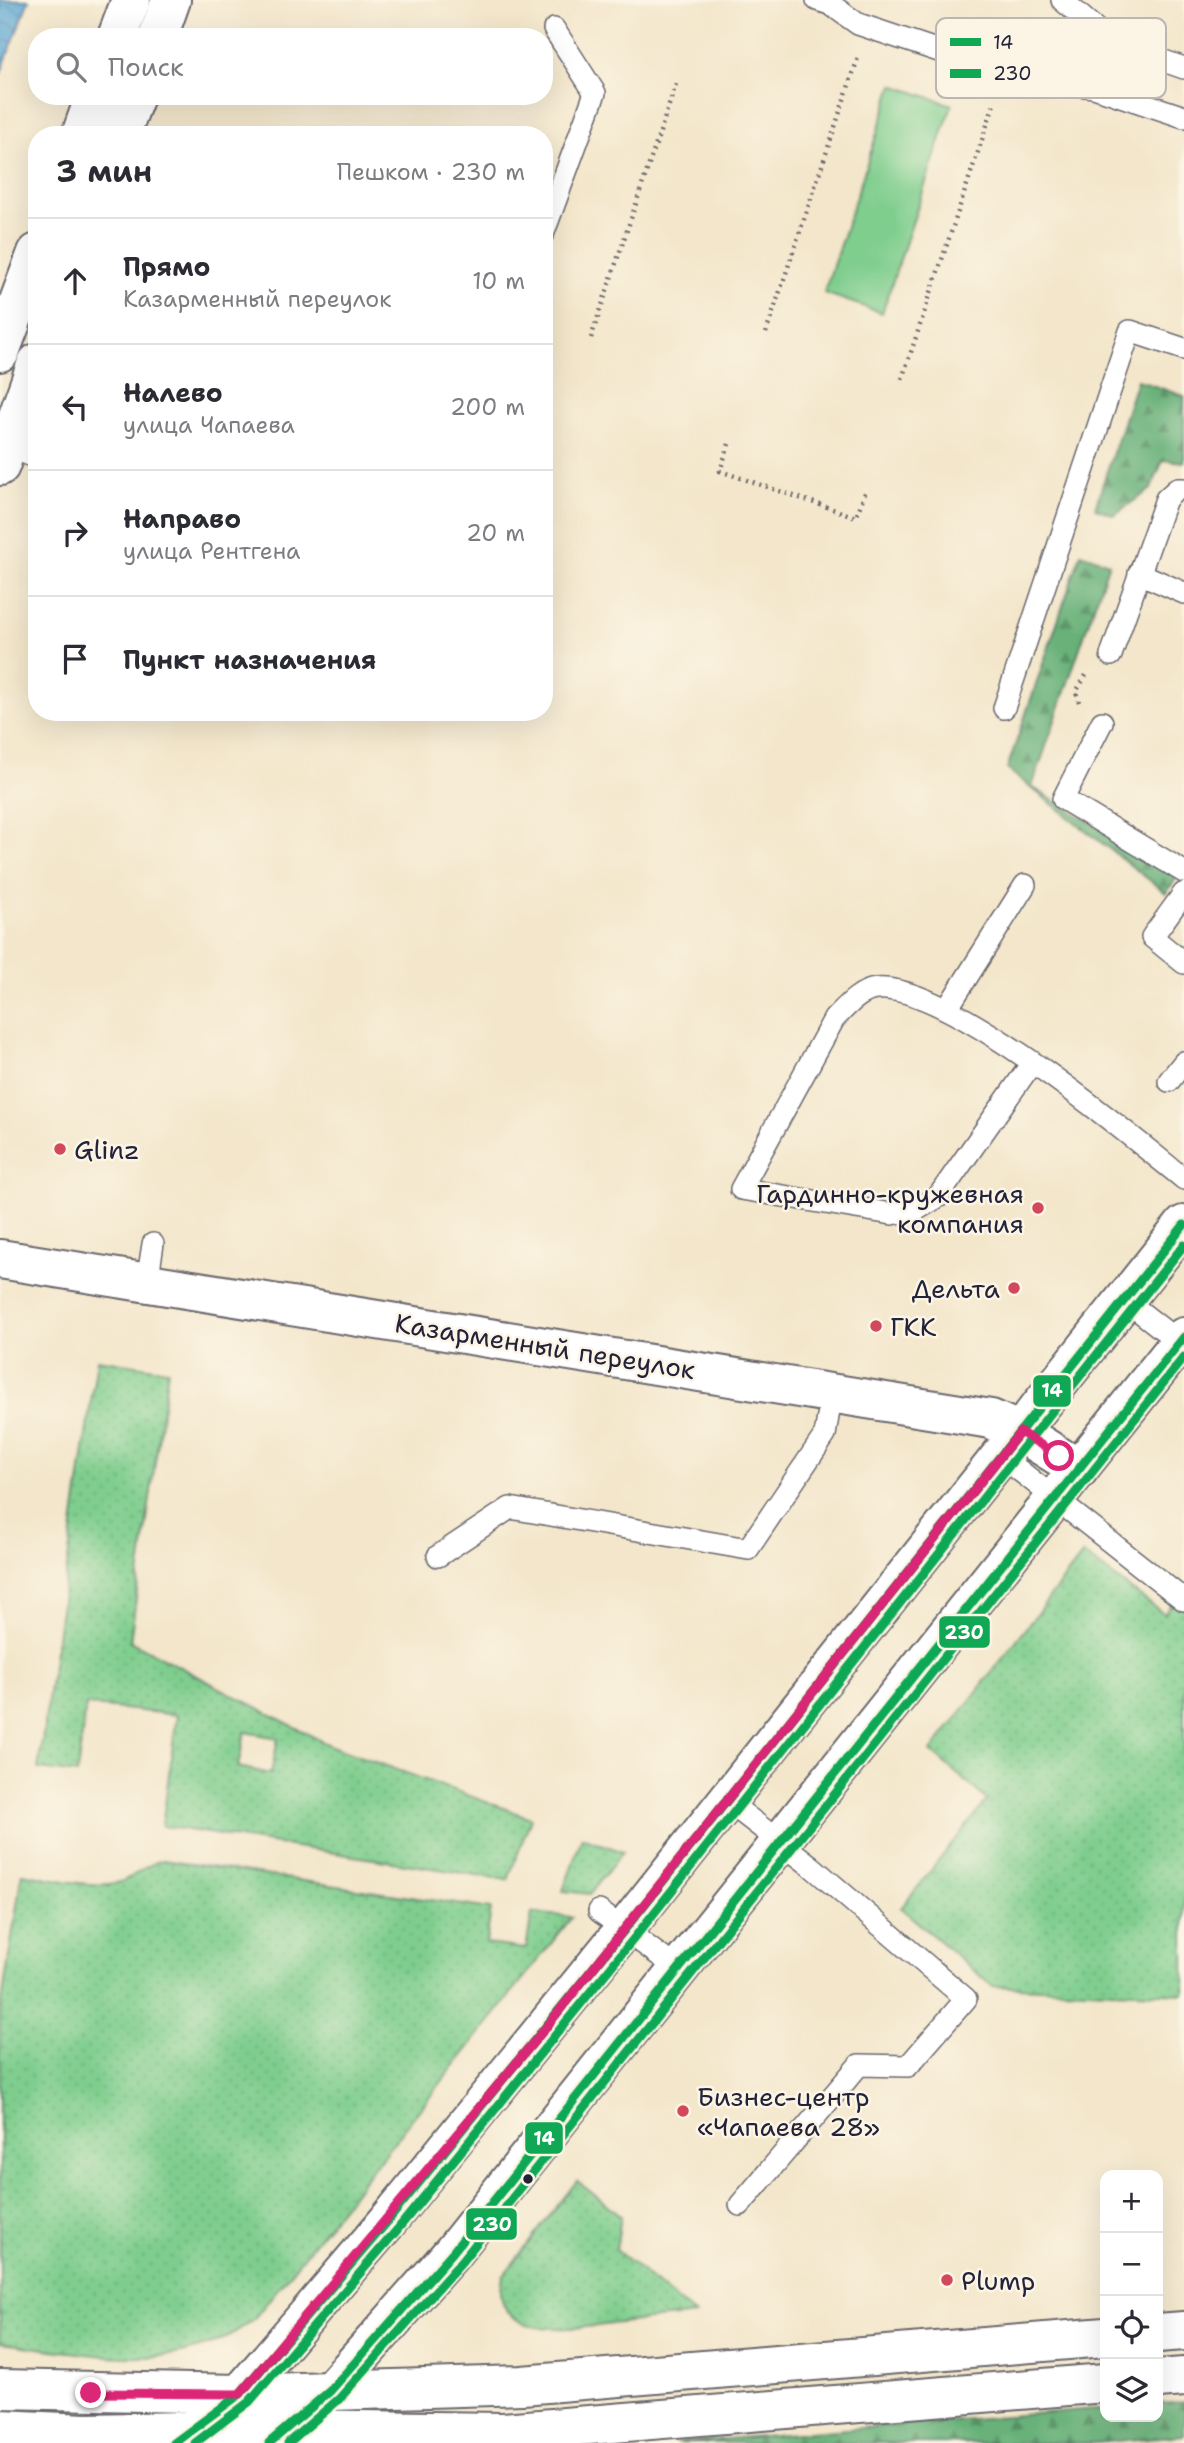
<!DOCTYPE html>
<html lang="ru">
<meta charset="utf-8">
<style>
:root{--surface:#fff;--page:#f2f2f3;--text:#2b2b33;--muted:#7c7c81;--line:#e1e1e2}
body{margin:0;font-family:"Shantell Sans",sans-serif;background:var(--page);color:var(--text)}
.controls{position:absolute;right:21px;bottom:21px;display:grid;overflow:hidden;border-radius:14px;box-shadow:0 7px 28px #0002}
.controls button{width:63px;height:63px;display:grid;place-items:center;padding:0;border:0;border-bottom:2px solid var(--line);background:var(--surface);color:var(--text);font:35px sans-serif}
.stop{position:absolute;width:21px;height:21px;margin:-16px;border:5px solid #db2777;border-radius:50%;background:#fff}
.stop.end{background:#db2777;border-color:#fff;box-shadow:0 2px 7px #0008}
.list{margin:0;padding:0;list-style:none}
h2{display:flex;justify-content:space-between;align-items:center;height:91px;margin:0;padding:0 28px;font-size:30px}
h2 small{font-size:23px;font-weight:400;color:var(--muted)}
.list li{display:grid;grid-template-columns:46px 1fr auto;gap:21px;align-items:center;box-sizing:border-box;height:126px;padding:0 28px;border-top:2px solid var(--line)}
.list b{display:block;font-size:26px;white-space:nowrap}
.list p{margin:0;font-size:23px;white-space:nowrap;color:var(--muted)}
.list em{font-size:23px;font-style:normal;color:var(--muted)}
.icon{flex:none;width:38px;height:38px;fill:none;stroke:currentColor;stroke-width:2;stroke-linecap:round;stroke-linejoin:round}
.map{position:relative;flex:none;width:1184px;height:2443px;overflow:hidden}
.search{position:absolute;background:var(--surface);box-shadow:0 7px 28px #0002;left:28px;top:28px;width:525px;height:77px;display:flex;align-items:center;gap:18px;box-sizing:border-box;padding:0 24px;border-radius:28px;color:var(--muted);font-size:26px}
.panel{position:absolute;background:var(--surface);box-shadow:0 7px 28px #0002;left:28px;top:126px;width:525px;height:595px;border-radius:28px}
.map>svg:first-child{display:block}
.grass{fill:url(#grass-dots);stroke:#507864;stroke-width:2;fill-rule:evenodd}
.forest{fill:url(#forest-firs);stroke:#446a5a;stroke-width:2}
.park{fill:#7fce8e;stroke:#507864;stroke-width:2}
.water{fill:url(#water-waves);stroke:#3f6488;stroke-width:2}
.lines{fill:none;stroke-linecap:round;stroke-linejoin:round}
.service-casing{stroke:#6b676d;stroke-width:24}
.minor-casing{stroke:#6b676d;stroke-width:42}
.tertiary-casing{stroke:#6b676d;stroke-width:42}
.path{stroke:#6b676d;stroke-width:4.5;stroke-dasharray:2 5;stroke-linecap:butt}
.service{stroke:#fff;stroke-width:21}
.minor{stroke:#fff;stroke-width:38}
.tertiary{stroke:#fff;stroke-width:38}
.bus-1-casing{stroke:#fcf5e5;stroke-width:14}
.bus-2-casing{stroke:#fcf5e5;stroke-width:14}
.bus-1{stroke:#10a855;stroke-width:9}
.bus-2{stroke:#10a855;stroke-width:9}
.route{stroke:#db2777;stroke-width:9}
.poi-dot{fill:#d1495b;stroke:#fcf5e5;stroke-width:2.5}
.bus-dot{fill:#22223b;stroke:#fcf5e5;stroke-width:2.5}
.labels{text-anchor:middle;dominant-baseline:central;stroke-width:5;stroke-linejoin:round;paint-order:stroke}
.poi-label{font-size:26px;fill:#22223b;stroke:#fcf5e5;text-anchor:start}
.street-label{font-size:26px;fill:#22223b;stroke:#fcf5e5}
.key{fill:#fcf5e5;stroke:#bbb6b2;stroke-width:2}
.key-label{font-size:19px;fill:#22223b}
.line-badge{stroke:#fcf5e5;stroke-width:2.5}
.badge-label{font-size:19px;text-anchor:middle;font-weight:bold;fill:#fff}
</style>
<div class="map">
<svg width="1184" height="2443" viewBox="0 0 1184 2443">
<defs>
<pattern id="grass-dots" width="8" height="8" patternUnits="userSpaceOnUse" patternTransform="scale(1.75)"><rect width="8" height="8" fill="#7fce8e"/><path d="M2 2h.1M6 6h.1" fill="none" stroke="#6db17b" stroke-width="1.8" stroke-linecap="round"/></pattern>
<pattern id="forest-firs" width="22" height="20" patternUnits="userSpaceOnUse" patternTransform="scale(1.75)"><rect width="22" height="20" fill="#67b179"/><path d="M5 1l3.5 6h-7zM16 11l3.5 6h-7z" fill="#549064"/></pattern>
<pattern id="water-waves" width="16" height="10" patternUnits="userSpaceOnUse" patternTransform="scale(1.75)"><rect width="16" height="10" fill="#5ca7d4"/><path d="M0 5q4-4 8 0t8 0" fill="none" stroke="#4c88ad"/></pattern>
</defs>
<rect width="100%" height="100%" fill="#fcf5e5"/>
<filter id="ink" filterUnits="userSpaceOnUse"><feTurbulence type="fractalNoise" baseFrequency=".0143" numOctaves="2"/><feDisplacementMap in="SourceGraphic" scale="14" xChannelSelector="R" yChannelSelector="G"/><feConvolveMatrix kernelMatrix="1 2 1 2 8 2 1 2 1" color-interpolation-filters="sRGB"/></filter>
<filter id="wash" filterUnits="userSpaceOnUse"><feTurbulence type="fractalNoise" baseFrequency=".00686" numOctaves="4" result="noise"/><feDisplacementMap in="SourceGraphic" scale="28" xChannelSelector="R" yChannelSelector="G"/><feGaussianBlur stdDeviation="1.57" result="paint"/><feColorMatrix in="noise" values="0 0 0 0 0 0 0 0 0 0 0 0 0 0 0 0 0 1.4 0 .05"/><feComposite in="paint" operator="in"/></filter>
<g filter="url(#wash)">
<rect width="100%" height="100%" fill="#f3e6ca"/>
<g class="grass">
<path d="M 97,1359 L 168,1370 L 130,1641 L 331,1746 L 531,1818 L 508,1880 L 162,1826 L 177,1715 L 86,1705 L 77,1774 L 38,1769 ZM 245,1732 L 278,1738 L 271,1774 L 238,1767 Z"/>
<polygon points="1083,1554 1164,1614 1184,1589 1184,1994 992,1986 901,1908 987,1800 931,1751"/>
<polygon points="582,1837 623,1852 590,1894 563,1891"/>
<path d="M 163,1860 L 491,1909 L 486,1944 L 526,1949 L 532,1913 L 572,1917 L 253,2320 C 243,2327 232,2335 221,2340 C 153,2372 71,2351 0,2343 L 0,2014 L 22,1873 C 48,1877 95,1890 120,1882 C 136,1876 146,1864 163,1860 Z"/>
<path d="M 577,2181 L 621,2216 L 616,2250 L 695,2315 C 670,2318 644,2320 619,2323 C 579,2328 487,2344 503,2276 Z"/>
</g>
<g class="forest">
<polygon points="1137,380 1184,396 1184,462 1163,460 1151,489 1114,515 1095,508"/>
<polygon points="1081,553 1109,563 1032,787 1178,876 1166,893 1007,769"/>
<polygon points="1184,2402 1184,2435 1094,2443 676,2443 1105,2408 1105,2417 1158,2417 1158,2404"/>
</g>
<polygon class="park" points="893,85 952,105 882,313 824,293"/>
<polygon class="water" points="0,0 29,0 0,75"/>
</g>
<g filter="url(#ink)">
<g class="lines">
<g class="service-casing">
<g id="service">
<polyline points="817,0 830,4 858,24 1017,77 1094,87 1184,117"/>
<polyline points="1062,0 1112,43 1184,68"/>
<polyline points="544,232 595,93 554,29"/>
<polyline points="7,446 37,458"/>
<polyline points="1139,573 1184,593"/>
<polyline points="1111,655 1166,499 1177,489 1184,489"/>
<polyline points="1004,708 1130,331 1184,349"/>
<polyline points="1102,722 1063,799 1184,872"/>
<polyline points="1184,893 1152,937 1184,963"/>
<polyline points="947,1009 1025,885"/>
<path d="M 1032,1063 L 938,1197 L 916,1210 L 892,1214 L 741,1189 L 834,1019 C 845,1008 860,990 877,989 C 948,983 1126,1132 1184,1179"/>
<polyline points="1169,1081 1184,1062"/>
<polyline points="147,1283 153,1244"/>
<polyline points="1125,1300 1184,1346"/>
<polyline points="1001,1456 1184,1600"/>
<polyline points="438,1556 510,1508 748,1549 825,1435 832,1392"/>
<polyline points="727,1801 811,1866 966,1999 908,2066 859,2065 740,2205"/>
<polyline points="599,1911 678,1969"/>
</g>
</g>
<g class="minor-casing">
<g id="minor">
<polyline points="0,1259 991,1419 1020,1432 1079,1469"/>
<polyline points="0,2389 240,2394 330,2391"/>
<polyline points="0,2429 86,2433 286,2429"/>
</g>
</g>
<g class="tertiary-casing">
<g id="tertiary">
<polyline points="117,37 131,0"/>
<polyline points="158,37 171,0"/>
<polyline points="81,135 95,96"/>
<polyline points="120,135 135,96"/>
<polyline points="0,352 37,253"/>
<polyline points="0,466 37,363"/>
<polyline points="1158,2333 1184,2331"/>
<polyline points="1158,2379 1184,2377"/>
<polyline points="330,2391 522,2385 1105,2337"/>
<polyline points="286,2429 503,2432 1105,2383"/>
<polyline points="174,2443 240,2394 387,2222 625,1929 1184,1225"/>
<polyline points="269,2443 330,2391 452,2253 1184,1337"/>
</g>
</g>
<g class="path">
<polyline points="766,333 859,55"/>
<polyline points="591,338 676,84"/>
<polyline points="902,379 995,101"/>
<polyline points="729,444 720,471 856,517 866,490"/>
<polyline points="1079,702 1076,692 1088,672"/>
</g>
<use href="#service" class="service"/>
<use href="#minor" class="minor"/>
<use href="#tertiary" class="tertiary"/>
<g class="bus-1-casing">
<g id="bus-1">
<polyline points="174,2443 240,2394 387,2222 625,1929 1184,1225"/>
<polyline points="269,2443 330,2391 452,2253 1184,1337"/>
</g>
</g>
<g class="bus-2-casing">
<g id="bus-2">
<polyline points="195,2443 249,2402 397,2230 635,1937 1184,1245"/>
<polyline points="288,2443 339,2399 462,2261 1184,1357"/>
</g>
</g>
<use href="#bus-1" class="bus-1"/>
<use href="#bus-2" class="bus-2"/>
</g>
</g>
<g class="lines" filter="url(#ink)">
<polyline class="route" points="91,2393 240,2394 547,2026 1020,1432 1059,1456"/>
</g>
<g class="poi-dot">
<circle cx="60" cy="1149" r="7"/>
<circle cx="1038" cy="1208" r="7"/>
<circle cx="1014" cy="1288" r="7"/>
<circle cx="876" cy="1326" r="7"/>
<circle cx="683" cy="2111" r="7"/>
<circle cx="947" cy="2280" r="7"/>
</g>
<circle class="bus-dot" cx="528" cy="2179" r="6"/>
<g class="labels">
<g class="poi-label">
<text x="74" y="1149">Glinz</text>
<text x="1024" y="1193" text-anchor="end">Гардинно-кружевная<tspan x="1024" dy="30">компания</tspan></text>
<text x="1000" y="1288" text-anchor="end">Дельта</text>
<text x="890" y="1326">ГКК</text>
<text x="697" y="2096">Бизнес-центр<tspan x="697" dy="30">«Чапаева 28»</tspan></text>
<text x="961" y="2280">Plump</text>
</g>
<g class="street-label">
<text transform="translate(545 1346) rotate(9)">Казарменный переулок</text>
</g>
</g>
<rect x="936" y="18" width="230" height="80" rx="10" class="key"/>
<rect x="950" y="38" width="31" height="8" fill="#10a855"/>
<rect x="950" y="69" width="31" height="9" fill="#10a855"/>
<g class="key-label">
<text x="993" y="49">14</text>
<text x="993" y="80">230</text>
</g>
<g class="line-badge">
<rect x="1032" y="1374" width="40" height="34" rx="7" fill="#10a855"/>
<rect x="938" y="1615" width="53" height="34" rx="7" fill="#10a855"/>
<rect x="524" y="2121" width="40" height="34" rx="7" fill="#10a855"/>
<rect x="465" y="2207" width="53" height="34" rx="7" fill="#10a855"/>
</g>
<g class="badge-label">
<text x="1052" y="1397">14</text>
<text x="964" y="1639">230</text>
<text x="544" y="2145">14</text>
<text x="492" y="2231">230</text>
</g>
</svg>
<div class="controls">
<button>+</button>
<button>−</button>
<button><svg class="icon" aria-label="locate" viewBox="0 0 24 24"><circle cx="12" cy="12" r="6"/><path d="M12 2v4M12 18v4M2 12h4M18 12h4"/></svg></button>
<button><svg class="icon" aria-label="layers" viewBox="0 0 24 24"><path d="M12 4l9 5-9 5-9-5zM3 14l9 5 9-5"/></svg></button>
</div>
<div class="stop" style="left:1059px;top:1456px"></div>
<div class="stop end" style="left:91px;top:2393px"></div>
<div class="search"><svg class="icon" aria-label="search" viewBox="0 0 24 24"><circle cx="10" cy="10" r="6"/><path d="M15 15l6 6"/></svg>Поиск</div>
<section class="panel">
<h2>3 мин<small>Пешком · 230 m</small></h2>
<ul class="list">
<li><svg class="icon" aria-label="ahead" viewBox="0 0 24 24"><path d="M12 20V5M6 11l6-6 6 6"/></svg><div><b>Прямо</b><p>Казарменный переулок</p></div><em>10 m</em></li>
<li><svg class="icon" aria-label="left" viewBox="0 0 24 24"><path d="M17 20v-9H6M10 6l-5 5 5 5"/></svg><div><b>Налево</b><p>улица Чапаева</p></div><em>200 m</em></li>
<li><svg class="icon" aria-label="right" viewBox="0 0 24 24"><path d="M7 20v-9h11M14 6l5 5-5 5"/></svg><div><b>Направо</b><p>улица Рентгена</p></div><em>20 m</em></li>
<li><svg class="icon" aria-label="arrive" viewBox="0 0 24 24"><path d="M6 21V4h12l-3 4 3 4H6"/></svg><div><b>Пункт назначения</b></div></li>
</ul>
</section>
</div>
